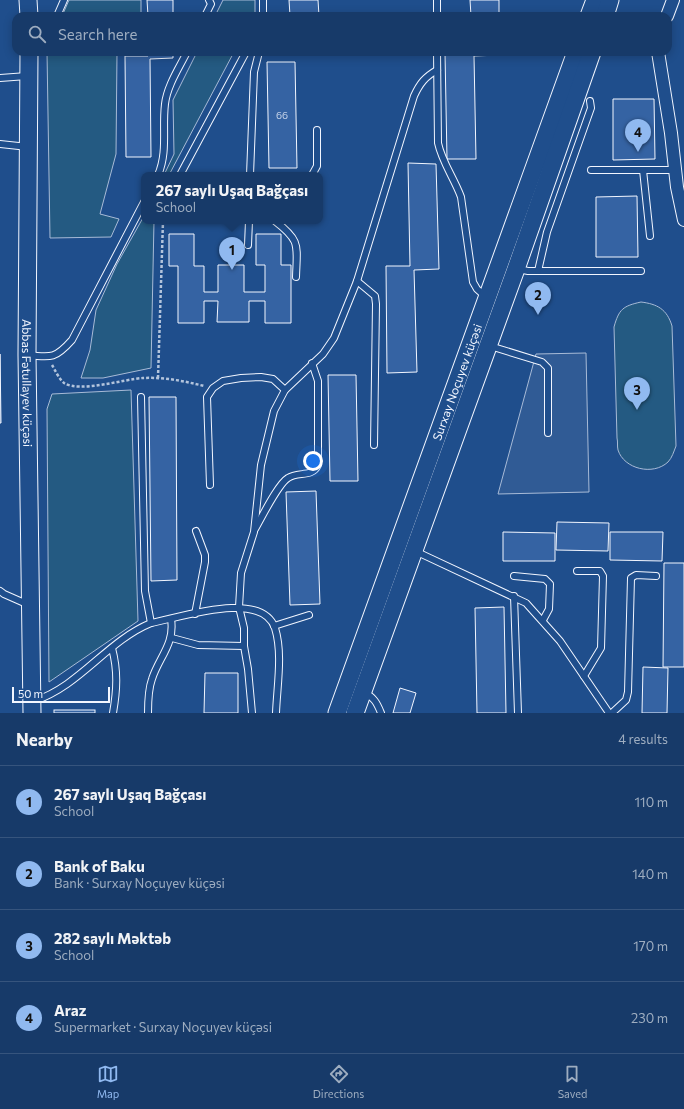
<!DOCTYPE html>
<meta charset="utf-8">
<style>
:root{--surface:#173a69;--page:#244571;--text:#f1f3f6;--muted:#9eadc0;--line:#36547d;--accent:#90b9f0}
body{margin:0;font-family:Commissioner,sans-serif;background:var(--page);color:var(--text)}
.scale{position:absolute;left:12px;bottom:10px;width:98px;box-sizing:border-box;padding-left:4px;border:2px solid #f2f6ff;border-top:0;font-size:11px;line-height:14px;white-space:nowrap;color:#f2f6ff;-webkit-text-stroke:3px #1f4e8c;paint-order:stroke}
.you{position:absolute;left:313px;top:461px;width:14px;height:14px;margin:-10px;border:3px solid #fff;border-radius:50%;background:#1a73e8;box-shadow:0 0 0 6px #1a73e833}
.badge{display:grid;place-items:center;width:26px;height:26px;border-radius:50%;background:var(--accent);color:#111;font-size:13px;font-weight:700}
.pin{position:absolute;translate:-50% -33px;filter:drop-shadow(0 1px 2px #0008)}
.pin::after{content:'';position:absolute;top:21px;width:14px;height:12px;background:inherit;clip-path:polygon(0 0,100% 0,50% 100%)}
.popup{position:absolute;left:141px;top:172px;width:182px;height:52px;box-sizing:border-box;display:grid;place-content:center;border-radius:8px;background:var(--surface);filter:drop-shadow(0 1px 3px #0005);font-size:13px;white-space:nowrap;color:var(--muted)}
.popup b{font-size:15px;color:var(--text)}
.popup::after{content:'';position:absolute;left:50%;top:100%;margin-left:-8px;border:8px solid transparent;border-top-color:var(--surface)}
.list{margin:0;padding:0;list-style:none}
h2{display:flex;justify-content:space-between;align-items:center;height:52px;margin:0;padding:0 16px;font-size:17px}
h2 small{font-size:13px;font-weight:400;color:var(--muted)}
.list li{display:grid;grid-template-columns:26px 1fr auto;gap:12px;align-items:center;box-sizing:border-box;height:72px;padding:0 16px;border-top:1px solid var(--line)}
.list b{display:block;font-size:15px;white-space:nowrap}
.list p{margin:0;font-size:13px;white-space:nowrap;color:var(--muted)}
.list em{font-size:13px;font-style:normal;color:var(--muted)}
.icon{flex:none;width:22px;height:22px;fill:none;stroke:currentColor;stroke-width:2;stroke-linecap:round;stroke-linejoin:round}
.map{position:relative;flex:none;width:684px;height:713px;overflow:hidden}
.search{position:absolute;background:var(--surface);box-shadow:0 2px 10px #0003;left:12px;right:12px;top:12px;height:44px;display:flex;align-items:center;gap:10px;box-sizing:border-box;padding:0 14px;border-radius:12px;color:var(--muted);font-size:15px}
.sheet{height:340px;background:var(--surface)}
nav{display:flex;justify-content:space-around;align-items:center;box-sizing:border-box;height:56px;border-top:1px solid var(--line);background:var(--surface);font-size:11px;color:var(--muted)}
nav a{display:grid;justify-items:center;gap:2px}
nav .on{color:var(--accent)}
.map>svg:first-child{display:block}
.green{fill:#245a82;stroke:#a8bbd7}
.parking{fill:#305b95;stroke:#a8bbd7}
.building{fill:#3563a3;stroke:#f2f6ff}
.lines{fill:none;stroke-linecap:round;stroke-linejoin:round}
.lane-casing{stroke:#f2f6ff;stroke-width:8}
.street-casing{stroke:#f2f6ff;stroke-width:14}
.secondary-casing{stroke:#f2f6ff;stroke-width:19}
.path{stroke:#b3c4dc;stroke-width:2.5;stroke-dasharray:3 2;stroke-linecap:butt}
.lane{stroke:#1f4e8c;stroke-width:6}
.street{stroke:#1f4e8c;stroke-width:12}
.secondary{stroke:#1f4e8c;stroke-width:17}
.labels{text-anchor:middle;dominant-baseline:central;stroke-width:3;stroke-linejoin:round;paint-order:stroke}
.number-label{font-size:10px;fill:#c3d1e8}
.street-label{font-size:12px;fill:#f2f6ff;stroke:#1f4e8c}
</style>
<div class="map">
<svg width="684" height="713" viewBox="0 0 684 713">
<rect width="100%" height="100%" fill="#1f4e8c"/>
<g class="green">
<polygon points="69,0 141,0 141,16 62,16"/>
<polygon points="223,0 255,0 255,12 253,16 215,16"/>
<polygon points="47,52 117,52 116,154 100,214 119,219 111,237 50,238"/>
<polygon points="197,52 234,52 169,175 164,175 174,154 173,100"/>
<polygon points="144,216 144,221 154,221 151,368 103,378 81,378 90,350 96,310 117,264"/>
<path d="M 641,302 C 657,304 667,309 672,326 L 676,446 C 674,451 672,458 668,462 C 653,476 624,469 618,450 C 617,446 618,442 617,438 L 614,327 C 619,309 623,306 641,302 Z"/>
<polygon points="131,390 138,621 49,682 47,409 52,394"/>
</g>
<polygon class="parking" points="586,353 589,492 498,494 536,354"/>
<g class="building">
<polygon points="147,0 173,0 173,16 148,16"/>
<polygon points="289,0 318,0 319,16 290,16"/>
<polygon points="470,0 499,0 499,16 471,16"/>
<polygon points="148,52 173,52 173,58 150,59 151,157 126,157 125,56 148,56"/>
<polygon points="471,52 500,52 500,55 474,56 476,159 447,159 445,53"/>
<polygon points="267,62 295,62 297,168 269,168"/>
<polygon points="613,99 654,99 655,159 613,160"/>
<polygon points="408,163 436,164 439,269 414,270 417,372 387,373 386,266 410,266"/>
<polygon points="637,196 638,257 596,257 596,197"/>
<polygon points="169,234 194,234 194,266 204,266 204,292 218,292 218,265 244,265 244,292 265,292 265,265 256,265 256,234 281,234 281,265 291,265 291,323 265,323 265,301 249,301 249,322 217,322 218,301 204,301 204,323 178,323 178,266 169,266"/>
<polygon points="0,354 1,423 0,423"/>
<polygon points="328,375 356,375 358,481 330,481"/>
<polygon points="149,397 176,397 177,580 151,581"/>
<polygon points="316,491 320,604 290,605 286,492"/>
<polygon points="557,522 609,523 608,551 556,550"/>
<polygon points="503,532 555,533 555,561 503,561"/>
<polygon points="610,532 663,532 662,561 610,560"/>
<polygon points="664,563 684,563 684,667 663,667"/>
<polygon points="504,607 506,713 477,713 475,608"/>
<polygon points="643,667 668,668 667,713 642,713"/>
<polygon points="205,673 238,673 238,713 204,713"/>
<polygon points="400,688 416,693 410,713 393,713"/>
<rect x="54" y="710" width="41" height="3"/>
</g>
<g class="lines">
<g class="lane-casing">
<g id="lane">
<polyline points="263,0 263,16"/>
<polyline points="437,0 437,16"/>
<polyline points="57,16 64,0"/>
<polyline points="205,16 211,4 209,0"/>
<path d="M 437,52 L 438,143 C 442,162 454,178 461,197 L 473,282 L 477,289 L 486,297"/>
<polyline points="0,78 27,76"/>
<polyline points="0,144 28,147"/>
<polyline points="591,170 675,170"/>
<polyline points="643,170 650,236"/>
<path d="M 158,175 C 168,152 162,128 165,104 C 167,86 179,68 187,52"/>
<polyline points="180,175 246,52"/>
<polyline points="250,175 254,72 259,52"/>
<polyline points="312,175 317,166 317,130"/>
<path d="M 275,221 C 301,241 297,245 296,277"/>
<polyline points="248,245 249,221"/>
<polyline points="518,269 528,271 641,271"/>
<polyline points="538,271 547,232 591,108 590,101"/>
<polyline points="357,281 375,296 376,304 374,445"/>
<polyline points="490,346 542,362 548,368 548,433"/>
<path d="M 28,355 C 52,358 56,358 72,340 L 144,202"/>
<polyline points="141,397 145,591 151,623"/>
<polyline points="210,485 207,397 213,388 223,381 241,378 261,377 273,379 285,390"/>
<path d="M 255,529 C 262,517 278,484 288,478 C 298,471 312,478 318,465 L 318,381 L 312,363"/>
<polyline points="415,551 526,603 560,641 609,713"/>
<polyline points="577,571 600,571 603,576 601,648 584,676"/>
<polyline points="514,576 545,579 550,584 549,609 543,620"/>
<polyline points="0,591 4,594 29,605"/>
<polyline points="514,596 518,713"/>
<polyline points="195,614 205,562 205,555 196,531"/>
<polyline points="274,626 309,615"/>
<polyline points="172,638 198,645 244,646"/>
<path d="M 112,648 C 118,671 117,690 113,713"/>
<path d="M 363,692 C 374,697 377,703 381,713"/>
<path d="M 34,701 C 80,686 107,641 151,623 C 179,618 261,589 275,628 C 283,654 277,686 276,713"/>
<path d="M 148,713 C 148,702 148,690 152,679 C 159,657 175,644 171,619"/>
<path d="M 252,713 L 248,669 L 244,646 L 244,628 L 239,607 L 241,573 L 254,532 L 261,465 L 274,411 L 285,390 L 323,354 L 334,338 L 357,281 L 414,96 C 420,83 425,77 437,70"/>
<polyline points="612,713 626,700 628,692 631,578 636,575 656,576"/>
</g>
</g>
<g class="street-casing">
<g id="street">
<polyline points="667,16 673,0"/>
<polyline points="658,52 671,133 677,187 684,220"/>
</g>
</g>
<g class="secondary-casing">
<g id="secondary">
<polyline points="28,0 29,16"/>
<polyline points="589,16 595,0"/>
<polyline points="605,16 610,0"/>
<path id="s1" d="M 29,52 L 27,355 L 32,713"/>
<path id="s2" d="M 337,713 L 576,52"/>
<polyline points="355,713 516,269 592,52"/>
</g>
</g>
<g class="path">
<path d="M 52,365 C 55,370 59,379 64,383 C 79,393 125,379 143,378 C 164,377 184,381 204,386"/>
<polyline points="158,378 163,221"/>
</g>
<use href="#lane" class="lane"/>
<use href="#street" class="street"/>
<use href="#secondary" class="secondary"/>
</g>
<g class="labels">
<g class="number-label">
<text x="282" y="115">66</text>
</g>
<g class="street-label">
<text stroke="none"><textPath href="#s1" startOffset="331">Abbas Fətullayev küçəsi</textPath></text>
<text stroke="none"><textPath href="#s2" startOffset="352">Surxay Noçuyev küçəsi</textPath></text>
</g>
</g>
</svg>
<div class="scale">50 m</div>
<div class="you"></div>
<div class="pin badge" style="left:232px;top:270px">1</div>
<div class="popup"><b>267 saylı Uşaq Bağçası</b>School</div>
<div class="pin badge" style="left:538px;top:315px">2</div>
<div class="pin badge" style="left:637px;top:410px">3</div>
<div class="pin badge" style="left:638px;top:152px">4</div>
<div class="search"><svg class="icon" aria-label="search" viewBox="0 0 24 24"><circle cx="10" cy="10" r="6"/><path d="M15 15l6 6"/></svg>Search here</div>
</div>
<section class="sheet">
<h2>Nearby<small>4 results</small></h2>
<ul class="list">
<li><span class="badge">1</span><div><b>267 saylı Uşaq Bağçası</b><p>School</p></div><em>110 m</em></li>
<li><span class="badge">2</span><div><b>Bank of Baku</b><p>Bank · Surxay Noçuyev küçəsi</p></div><em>140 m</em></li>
<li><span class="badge">3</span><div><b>282 saylı Məktəb</b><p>School</p></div><em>170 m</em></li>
<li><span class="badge">4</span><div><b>Araz</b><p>Supermarket · Surxay Noçuyev küçəsi</p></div><em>230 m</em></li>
</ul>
</section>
<nav>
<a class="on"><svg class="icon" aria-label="map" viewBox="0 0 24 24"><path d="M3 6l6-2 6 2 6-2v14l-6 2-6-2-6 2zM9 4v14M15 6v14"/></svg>Map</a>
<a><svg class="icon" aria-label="directions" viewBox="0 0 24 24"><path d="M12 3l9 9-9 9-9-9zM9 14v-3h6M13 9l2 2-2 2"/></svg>Directions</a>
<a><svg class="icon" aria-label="saved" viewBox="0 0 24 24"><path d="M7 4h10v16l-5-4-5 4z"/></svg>Saved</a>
</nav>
